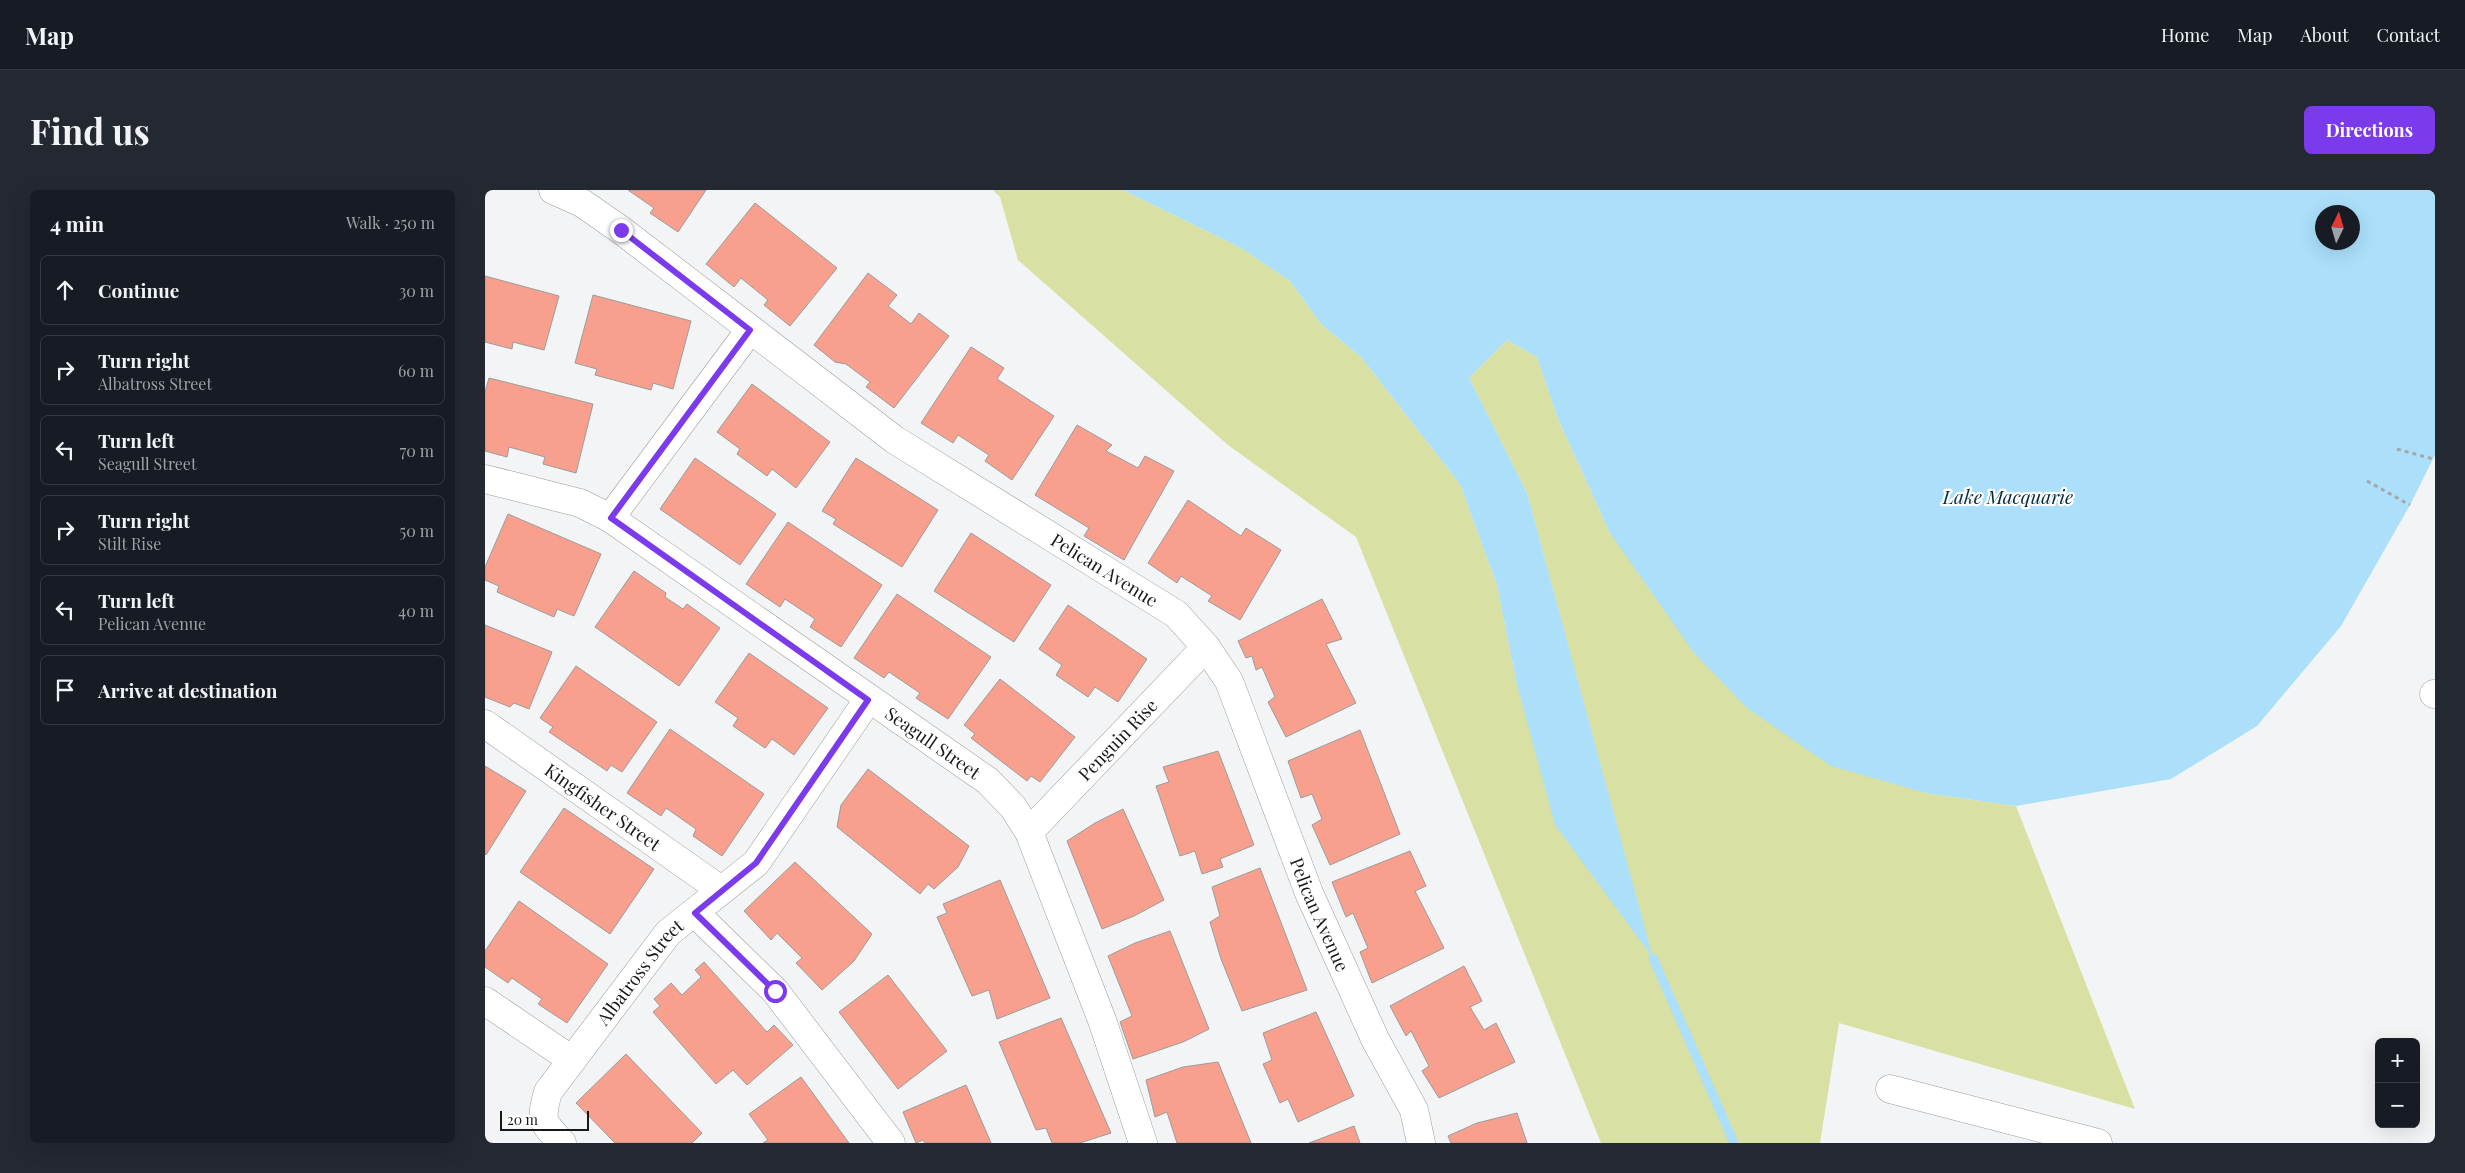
<!DOCTYPE html>
<meta charset="utf-8">
<style>
:root{--surface:#171b24;--page:#242831;--text:#f1f3f6;--muted:#9ea1a6;--line:#363941;--accent:#7c3aed}
body{margin:0;font-family:"Playfair Display",serif;background:var(--page);color:var(--text)}
.controls{position:absolute;right:15px;bottom:15px;display:grid;overflow:hidden;border-radius:8px;box-shadow:0 5px 20px #0002}
.controls button{width:45px;height:45px;display:grid;place-items:center;padding:0;border:0;border-bottom:1px solid var(--line);background:var(--surface);color:var(--text);font:25px sans-serif}
.compass{position:absolute;left:1830px;top:15px;width:45px;height:45px;border-radius:50%;background:var(--surface);box-shadow:0 5px 20px #0002;rotate:5deg}
.scale{position:absolute;left:15px;bottom:12px;width:89px;box-sizing:border-box;padding-left:5px;border:2px solid #181819;border-top:0;font-size:14px;line-height:18px;white-space:nowrap;color:#181819;-webkit-text-stroke:4px #fff;paint-order:stroke}
.stop{position:absolute;width:15px;height:15px;margin:-11px;border:4px solid #7c3aed;border-radius:50%;background:#fff}
.stop.end{background:#7c3aed;border-color:#fff;box-shadow:0 1px 5px #0008}
.list{margin:0;padding:0;list-style:none}
h2{display:flex;justify-content:space-between;align-items:center;height:65px;margin:0;padding:0 20px;font-size:21px}
h2 small{font-size:16px;font-weight:400;color:var(--muted)}
.list li{display:grid;grid-template-columns:32px 1fr auto;gap:15px;align-items:center;box-sizing:border-box;height:70px;margin:0 10px 10px;padding:0 10px;border:1px solid var(--line);border-radius:8px}
.list b{display:block;font-size:19px;white-space:nowrap}
.list p{margin:0;font-size:16px;white-space:nowrap;color:var(--muted)}
.list em{font-size:16px;font-style:normal;color:var(--muted)}
.icon{flex:none;width:28px;height:28px;fill:none;stroke:currentColor;stroke-width:2;stroke-linecap:round;stroke-linejoin:round}
.map{position:relative;flex:none;width:1950px;height:953px;overflow:hidden;border-radius:8px}
header{display:flex;align-items:center;gap:30px;box-sizing:border-box;height:70px;padding:0 25px;background:var(--surface);border-bottom:1px solid var(--line)}
header strong{font-size:24px}
nav{display:flex;gap:28px;margin-inline-start:auto;font-size:18px}
.intro{display:flex;align-items:center;justify-content:space-between;box-sizing:border-box;height:120px;padding:0 30px}
h1{margin:0;font-size:35px}
.button{padding:12px 22px;border-radius:8px;background:var(--accent);color:#fff;font-size:18px;font-weight:700}
main{display:flex;gap:30px;padding:0 30px}
aside{flex:1;background:var(--surface);border-radius:8px;box-shadow:0 5px 20px #0002}
.map>svg:first-child{display:block}
.green{fill:#d8e0a3}
.water{fill:#abdffa;fill-rule:evenodd}
.lines{fill:none;stroke-linecap:round;stroke-linejoin:round}
.stream{stroke:#abdffa;stroke-width:9}
.building{fill:#f8a08d;stroke:#9c9b9b}
.minor-casing{stroke:#9b9c9d;stroke-width:29}
.path{stroke:#a6a7a8;stroke-width:3;stroke-dasharray:4 4;stroke-linecap:butt}
.minor{stroke:#fff;stroke-width:28}
.route{stroke:#7c3aed;stroke-width:6}
.labels{text-anchor:middle;dominant-baseline:central;stroke-width:4.5;stroke-linejoin:round;paint-order:stroke}
.street-label{font-size:18px;fill:#181819;stroke:#fff}
.water-label{font-size:19px;font-style:italic;fill:#022e40;stroke:#fff}
</style>
<header>
<strong>Map</strong>
<nav><a>Home</a><a>Map</a><a>About</a><a>Contact</a></nav>
</header>
<div class="intro"><h1>Find us</h1><a class="button">Directions</a></div>
<main>
<aside>
<h2>4 min<small>Walk · 250 m</small></h2>
<ul class="list">
<li><svg class="icon" aria-label="ahead" viewBox="0 0 24 24"><path d="M12 20V5M6 11l6-6 6 6"/></svg><div><b>Continue</b></div><em>30 m</em></li>
<li><svg class="icon" aria-label="right" viewBox="0 0 24 24"><path d="M7 20v-9h11M14 6l5 5-5 5"/></svg><div><b>Turn right</b><p>Albatross Street</p></div><em>60 m</em></li>
<li><svg class="icon" aria-label="left" viewBox="0 0 24 24"><path d="M17 20v-9H6M10 6l-5 5 5 5"/></svg><div><b>Turn left</b><p>Seagull Street</p></div><em>70 m</em></li>
<li><svg class="icon" aria-label="right" viewBox="0 0 24 24"><path d="M7 20v-9h11M14 6l5 5-5 5"/></svg><div><b>Turn right</b><p>Stilt Rise</p></div><em>50 m</em></li>
<li><svg class="icon" aria-label="left" viewBox="0 0 24 24"><path d="M17 20v-9H6M10 6l-5 5 5 5"/></svg><div><b>Turn left</b><p>Pelican Avenue</p></div><em>40 m</em></li>
<li><svg class="icon" aria-label="arrive" viewBox="0 0 24 24"><path d="M6 21V4h12l-3 4 3 4H6"/></svg><div><b>Arrive at destination</b></div></li>
</ul>
</aside>
<div class="map">
<svg width="1950" height="953" viewBox="0 0 1950 953">
<rect width="100%" height="100%" fill="#f3f4f5"/>
<polygon class="green" points="508,0 638,0 756,58 805,91 836,134 876,167 975,294 1012,395 1032,495 1167,766 1042,303 984,188 1022,150 1052,167 1073,229 1125,343 1441,603 1531,616 1650,919 1354,833 1335,953 1116,953 871,347 743,255 533,70 515,7"/>
<path class="water" d="M 638,0 L 1950,0 L 1950,265 L 1925,315 L 1856,436 L 1772,536 L 1686,589 L 1531,616 L 1441,603 L 1346,576 L 1262,518 L 1209,463 L 1125,343 L 1073,229 L 1052,167 L 1022,150 L 984,188 L 1042,303 L 1168,768 L 1070,635 L 1032,495 L 1012,395 L 975,294 L 876,167 L 836,134 L 805,91 L 756,58 ZM 1838,22 L 1868,22 L 1868,52 L 1838,52 Z"/>
<g class="lines">
<polyline class="stream" points="1168,768 1249,953"/>
</g>
<g class="building">
<polygon points="143,0 221,0 193,42 165,23 169,18"/>
<polygon points="270,13 352,78 305,136 279,115 283,110 256,88 249,97 221,74"/>
<polygon points="383,83 412,105 403,116 426,134 434,123 464,146 409,218 381,197 385,192 361,174 350,172 329,155"/>
<polygon points="0,86 74,106 59,160 28,152 27,159 0,152"/>
<polygon points="108,105 206,131 188,199 168,193 166,200 110,185 112,179 90,173"/>
<polygon points="486,157 519,178 512,189 569,226 527,290 500,271 504,265 473,245 468,253 436,233"/>
<polygon points="4,188 108,214 91,283 58,274 60,267 24,257 22,267 0,261 0,202"/>
<polygon points="267,194 345,252 311,298 287,279 282,286 252,264 255,259 232,242"/>
<polygon points="592,235 627,255 621,261 653,278 660,266 689,281 639,370 599,346 604,338 550,305"/>
<polygon points="210,268 291,324 255,375 175,319"/>
<polygon points="371,268 453,320 417,377 348,334 351,329 337,321"/>
<polygon points="703,310 756,346 761,338 796,360 755,430 723,411 727,406 696,386 692,393 663,373"/>
<polygon points="23,324 116,364 89,426 72,419 69,427 12,402 14,396 0,390 0,377"/>
<polygon points="303,332 397,395 356,457 325,437 330,429 300,409 295,417 261,394"/>
<polygon points="486,343 566,395 529,452 449,401"/>
<polygon points="149,381 181,403 180,407 198,419 202,414 235,438 194,496 110,437"/>
<polygon points="412,404 506,467 463,529 431,508 435,503 404,482 399,488 369,468"/>
<polygon points="837,409 857,449 841,454 871,513 801,547 783,512 790,507 777,477 771,480 767,466 761,468 753,451"/>
<polygon points="583,415 662,469 633,512 610,497 603,507 571,485 577,475 554,459"/>
<polygon points="0,435 67,462 44,519 29,513 25,517 0,507"/>
<polygon points="264,463 343,518 309,565 287,549 280,558 248,536 253,528 230,512"/>
<polygon points="91,476 172,532 137,582 126,575 122,581 64,542 68,537 55,528"/>
<polygon points="515,489 590,547 555,592 546,586 542,591 486,548 490,544 479,535"/>
<polygon points="185,539 279,604 237,666 208,646 211,639 181,618 176,626 142,603"/>
<polygon points="875,540 915,644 845,675 827,635 837,629 827,604 816,608 803,571"/>
<polygon points="733,561 769,655 735,669 738,677 717,684 710,661 695,666 671,596 684,592 678,577"/>
<polygon points="0,576 41,601 1,665 0,664"/>
<polygon points="383,579 484,656 473,677 449,699 443,694 435,704 352,637 356,615"/>
<polygon points="79,618 169,679 125,744 35,682"/>
<polygon points="638,619 679,710 649,726 617,739 582,651 610,633"/>
<polygon points="925,661 941,696 930,701 959,758 887,793 875,762 883,758 868,723 861,727 847,692"/>
<polygon points="310,672 387,744 369,771 337,800 311,773 317,768 292,743 286,750 259,721"/>
<polygon points="775,678 822,800 757,821 736,769 725,732 735,726 727,697"/>
<polygon points="515,690 565,808 512,829 504,800 487,806 452,727 462,723 458,714"/>
<polygon points="34,711 123,774 82,833 53,814 57,809 27,788 23,793 0,777 0,761"/>
<polygon points="685,741 724,839 698,852 648,869 635,832 647,826 623,766 650,753"/>
<polygon points="219,772 282,842 289,835 308,855 262,895 248,880 231,894 168,822 175,816 169,809 186,793 197,805 216,787 210,780"/>
<polygon points="979,776 997,811 985,817 999,840 1011,833 1030,872 954,908 937,881 944,876 926,841 921,846 905,816"/>
<polygon points="403,785 462,861 413,899 354,822"/>
<polygon points="831,822 869,906 813,932 803,909 795,913 778,874 787,870 778,843"/>
<polygon points="576,828 626,943 595,953 567,953 561,938 551,940 514,852"/>
<polygon points="141,864 217,943 207,953 130,953 91,913"/>
<polygon points="733,872 766,953 692,953 682,922 670,927 661,890 698,877"/>
<polygon points="316,887 364,953 278,953 283,950 264,924"/>
<polygon points="481,895 506,953 440,953 438,950 431,953 418,922"/>
<polygon points="1032,923 1042,953 966,953 963,946 992,933"/>
<polygon points="869,936 875,953 824,953"/>
</g>
<g class="lines">
<g class="minor-casing">
<g id="minor">
<path id="s1" d="M 68,0 L 97,13 L 136,40 L 410,250 L 691,424 L 721,457 L 744,491 L 824,703 L 890,849 L 929,920 L 936,953"/>
<path id="s2" d="M 0,289 L 95,313 L 125,328 L 503,591 L 528,617 L 544,642 L 617,830 L 658,953"/>
<polyline points="125,328 265,140"/>
<polyline points="1949,504 1950,504"/>
<path id="s3" d="M 0,534 L 236,700"/>
<path id="s4" d="M 544,642 L 721,457"/>
<polyline points="210,723 290,801 406,953"/>
<polyline points="0,811 87,870"/>
<polyline points="1405,899 1613,953"/>
<path id="s5" d="M 77,953 C 57,932 55,931 63,902 L 183,743 L 271,673 L 383,510"/>
</g>
</g>
<g class="path">
<polyline points="1912,259 1948,269"/>
<polyline points="1882,291 1925,315"/>
</g>
<use href="#minor" class="minor"/>
</g>
<g class="lines">
<polyline class="route" points="136,40 265,140 126,328 383,510 271,673 210,723 290,801"/>
</g>
<g class="labels">
<g class="street-label">
<text stroke="none"><textPath href="#s1" startOffset="671">Pelican Avenue</textPath></text>
<text stroke="none"><textPath href="#s4" startOffset="128">Penguin Rise</textPath></text>
<text stroke="none"><textPath href="#s2" startOffset="525">Seagull Street</textPath></text>
<text stroke="none"><textPath href="#s3" startOffset="144">Kingfisher Street</textPath></text>
<text stroke="none"><textPath href="#s1" startOffset="1091">Pelican Avenue</textPath></text>
<text stroke="none"><textPath href="#s5" startOffset="209">Albatross Street</textPath></text>
</g>
<g class="water-label">
<text x="1523" y="306">Lake Macquarie</text>
</g>
</g>
</svg>
<div class="controls">
<button>+</button>
<button>−</button>
</div>
<svg class="compass" viewBox="-18 -18 36 36"><path d="M0-13l5 13h-10z" fill="#e53935"/><path d="M0 13l5-13h-10z" fill="#9ea1a6"/></svg>
<div class="scale">20 m</div>
<div class="stop" style="left:290px;top:801px"></div>
<div class="stop end" style="left:136px;top:40px"></div>
</div>
</main>
